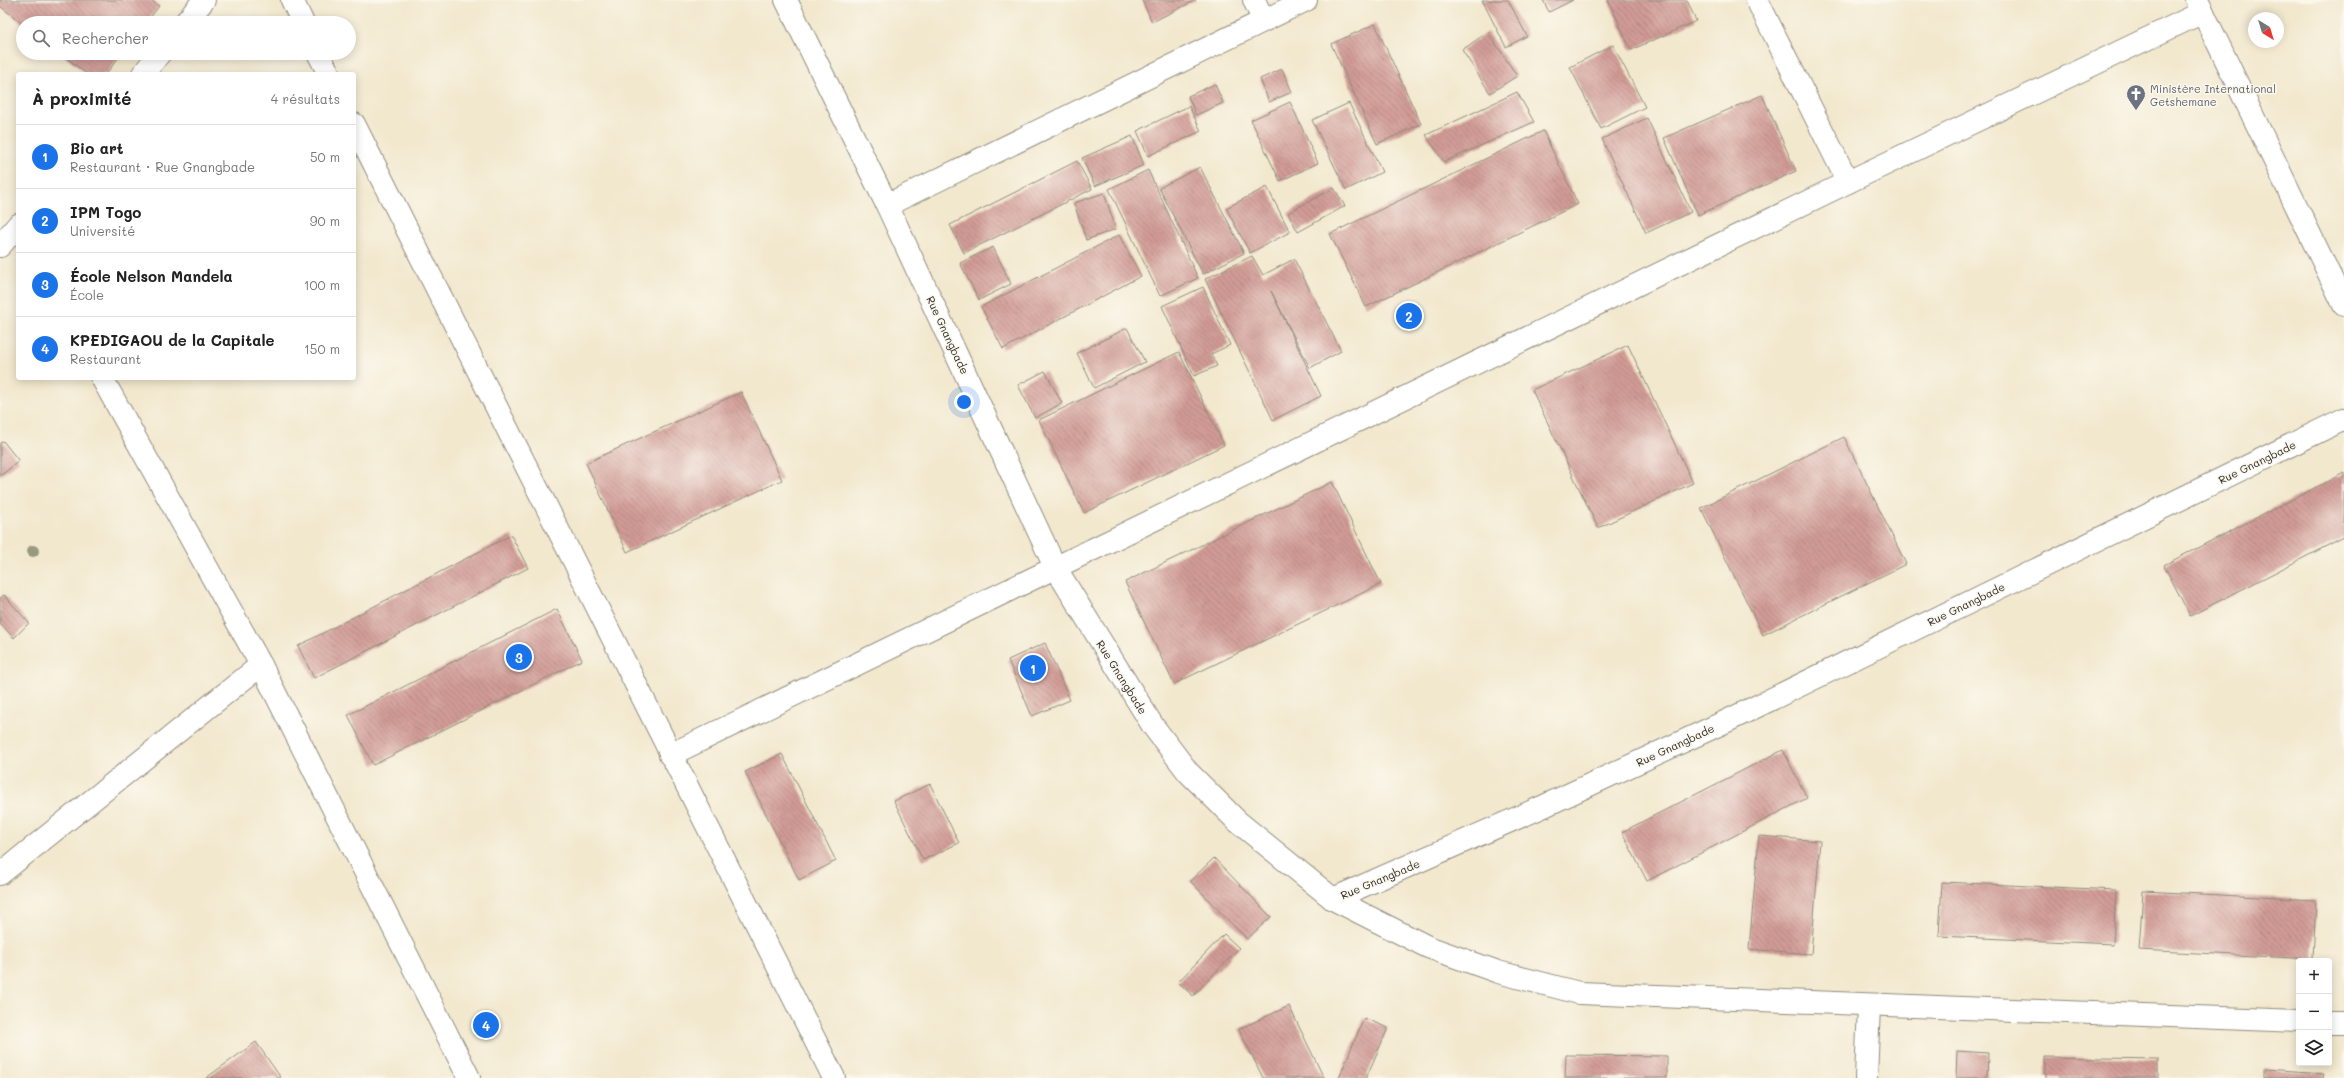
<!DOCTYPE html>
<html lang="fr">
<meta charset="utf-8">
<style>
:root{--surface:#fff;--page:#f6f6f6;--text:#222;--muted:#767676;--line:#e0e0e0;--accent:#1a73e8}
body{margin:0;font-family:Mali,sans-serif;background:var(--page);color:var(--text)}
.controls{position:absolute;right:12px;bottom:12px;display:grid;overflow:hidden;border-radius:4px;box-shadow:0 2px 10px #0003}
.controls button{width:36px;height:36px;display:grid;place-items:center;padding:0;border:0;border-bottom:1px solid var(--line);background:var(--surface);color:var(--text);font:20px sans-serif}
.compass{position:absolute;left:2248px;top:12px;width:36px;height:36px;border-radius:50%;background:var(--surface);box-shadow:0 2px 10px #0003;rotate:142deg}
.you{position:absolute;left:964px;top:402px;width:14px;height:14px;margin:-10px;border:3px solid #fff;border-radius:50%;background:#1a73e8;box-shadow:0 0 0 6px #1a73e833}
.badge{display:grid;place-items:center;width:26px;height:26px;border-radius:50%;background:var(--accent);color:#fff;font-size:13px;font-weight:700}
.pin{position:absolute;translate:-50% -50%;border:2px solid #fff;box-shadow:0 1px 4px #0006}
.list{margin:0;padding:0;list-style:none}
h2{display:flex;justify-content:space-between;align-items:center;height:52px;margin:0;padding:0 16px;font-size:17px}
h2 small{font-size:13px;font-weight:400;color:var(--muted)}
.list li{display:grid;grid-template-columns:26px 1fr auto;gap:12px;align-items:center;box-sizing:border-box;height:64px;padding:0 16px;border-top:1px solid var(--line)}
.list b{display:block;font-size:15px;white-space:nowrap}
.list p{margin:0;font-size:13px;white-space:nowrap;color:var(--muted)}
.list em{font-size:13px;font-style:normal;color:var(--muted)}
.icon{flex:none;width:22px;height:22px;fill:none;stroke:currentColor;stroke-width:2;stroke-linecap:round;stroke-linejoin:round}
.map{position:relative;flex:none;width:2344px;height:1078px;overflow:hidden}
.search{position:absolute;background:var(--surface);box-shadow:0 2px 10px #0003;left:16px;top:16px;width:340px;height:44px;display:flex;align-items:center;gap:10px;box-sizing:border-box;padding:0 14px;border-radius:22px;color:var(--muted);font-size:15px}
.panel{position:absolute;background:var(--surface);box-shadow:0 2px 10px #0003;left:16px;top:72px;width:340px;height:308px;border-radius:4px}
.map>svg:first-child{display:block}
.building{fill:url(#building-back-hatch)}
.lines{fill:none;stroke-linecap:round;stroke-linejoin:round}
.minor-casing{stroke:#8e8a7c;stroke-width:24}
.minor{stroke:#fff;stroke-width:22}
.tree{fill:#9a997f}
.labels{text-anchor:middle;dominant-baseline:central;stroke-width:3;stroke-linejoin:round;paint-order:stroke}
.worship-label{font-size:11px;fill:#5b616d;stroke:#fbf7ec;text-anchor:start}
.street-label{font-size:11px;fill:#2b2b2b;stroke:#fbf7ec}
</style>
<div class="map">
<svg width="2344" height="1078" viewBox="0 0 2344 1078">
<defs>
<pattern id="building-back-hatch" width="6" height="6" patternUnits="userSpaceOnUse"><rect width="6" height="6" fill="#d19b95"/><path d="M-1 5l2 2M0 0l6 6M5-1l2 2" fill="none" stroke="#aa7f7a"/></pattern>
</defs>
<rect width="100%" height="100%" fill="#fbf7ec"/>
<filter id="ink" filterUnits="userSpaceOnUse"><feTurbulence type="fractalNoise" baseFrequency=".025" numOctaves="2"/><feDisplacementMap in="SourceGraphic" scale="8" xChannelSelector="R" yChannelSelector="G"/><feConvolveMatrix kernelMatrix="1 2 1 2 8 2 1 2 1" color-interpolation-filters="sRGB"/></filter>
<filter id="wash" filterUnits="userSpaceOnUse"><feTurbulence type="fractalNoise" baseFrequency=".012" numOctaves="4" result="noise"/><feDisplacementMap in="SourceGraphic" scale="16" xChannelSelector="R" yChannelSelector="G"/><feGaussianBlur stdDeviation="0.9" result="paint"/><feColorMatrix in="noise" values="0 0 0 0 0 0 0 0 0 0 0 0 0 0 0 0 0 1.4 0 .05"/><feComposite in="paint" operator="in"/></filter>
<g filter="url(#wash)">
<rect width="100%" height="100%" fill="#f2e8ce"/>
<g id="blocks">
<g class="building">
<polygon points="0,0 151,0 159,6 146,23 23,24 0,6"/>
<polygon points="1142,0 1196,0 1152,22"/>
<polygon points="1482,0 1508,0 1527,36 1506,47"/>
<polygon points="1543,0 1573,0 1549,12"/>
<polygon points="1608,0 1687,0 1696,21 1631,50"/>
<polygon points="1375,24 1421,124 1377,144 1331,44"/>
<polygon points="1488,32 1517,76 1490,93 1462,50"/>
<polygon points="1613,45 1645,107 1601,129 1570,67"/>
<polygon points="60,53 122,53 106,74 87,74"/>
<polygon points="1282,69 1292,92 1269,102 1260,79"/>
<polygon points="1215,84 1223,103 1196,115 1188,96"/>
<polygon points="1517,92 1534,122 1444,162 1426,135"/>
<polygon points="1762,95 1796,171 1698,215 1664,138"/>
<polygon points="1290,102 1318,163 1280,181 1251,120"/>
<polygon points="1349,103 1382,172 1346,190 1312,120"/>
<polygon points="1189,106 1201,131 1148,156 1137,131"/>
<polygon points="1647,118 1691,212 1646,233 1602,139"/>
<polygon points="1543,131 1578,204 1366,307 1330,234"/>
<polygon points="1132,136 1144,165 1095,186 1082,158"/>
<polygon points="1077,161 1092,189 964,253 950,225"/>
<polygon points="1200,167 1244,253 1203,274 1159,188"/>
<polygon points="1148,170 1198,278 1160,296 1109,189"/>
<polygon points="1267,187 1290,232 1250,253 1226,208"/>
<polygon points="1334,188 1345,206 1298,232 1288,213"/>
<polygon points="1104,193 1116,229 1086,240 1074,203"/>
<polygon points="1119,235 1141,276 1003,349 981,307"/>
<polygon points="993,247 1011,284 979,300 960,263"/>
<polygon points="1252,256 1263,275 1294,259 1341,351 1310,368 1271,291 1321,396 1273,420 1205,279"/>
<polygon points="1203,287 1230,345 1211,354 1217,366 1194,376 1162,306"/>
<polygon points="1127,328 1145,362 1094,388 1077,353"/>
<polygon points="1628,345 1693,483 1598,528 1532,390"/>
<polygon points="1179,352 1224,445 1084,513 1039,420"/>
<polygon points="1045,371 1062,403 1035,418 1018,385"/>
<polygon points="741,392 782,480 627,552 586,463"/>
<polygon points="1844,437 1906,564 1763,635 1701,508"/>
<polygon points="3,441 19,461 0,476 0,443"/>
<polygon points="2344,473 2344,537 2190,616 2164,565"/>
<polygon points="1332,482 1381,584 1174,684 1125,582"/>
<polygon points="511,535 528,568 314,678 298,646"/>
<polygon points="4,595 29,623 14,638 0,623 0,598"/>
<polygon points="557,609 582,660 373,765 348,715"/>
<polygon points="1045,643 1070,700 1032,716 1008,660"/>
<polygon points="1783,750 1807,798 1647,881 1622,832"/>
<polygon points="782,754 836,861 799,880 745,772"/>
<polygon points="930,784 959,843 923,860 894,801"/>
<polygon points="1759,836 1820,841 1811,954 1749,949"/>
<polygon points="1214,858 1271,917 1247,939 1190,881"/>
<polygon points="1942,882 2116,890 2113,944 1939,936"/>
<polygon points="2143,891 2316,900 2313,959 2139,950"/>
<polygon points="1224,934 1239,948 1193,996 1178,982"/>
<polygon points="1289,1006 1324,1078 1263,1078 1239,1029"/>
<polygon points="1364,1018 1388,1028 1366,1078 1339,1078"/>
<polygon points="256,1042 281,1078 206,1078"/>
<polygon points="1957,1051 1988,1053 1987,1078 1956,1078"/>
<polygon points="1566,1055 1667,1056 1667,1078 1565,1078"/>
<polygon points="2046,1057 2158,1059 2158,1078 2046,1078"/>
<polygon points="2264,1069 2325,1073 2324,1078 2264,1078"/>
</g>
</g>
</g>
<g filter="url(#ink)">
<use href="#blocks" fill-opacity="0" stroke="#8e8a7c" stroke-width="1"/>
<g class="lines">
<g class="minor-casing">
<g id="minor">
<polyline points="292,0 303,23"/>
<polyline points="786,0 887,205 1055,567 1153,726 1188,772 1237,821 1333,899 1542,807 1731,719 2344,419"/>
<polyline points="1254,0 1263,19"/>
<polyline points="1757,0 1848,182"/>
<polyline points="2197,0 2344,305"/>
<polyline points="185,23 204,0"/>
<polyline points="318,53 329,74"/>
<polyline points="143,74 160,53"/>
<polyline points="354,124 834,1078"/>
<polyline points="887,205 1306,0"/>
<polyline points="0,246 18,225"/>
<polyline points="102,378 261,665 469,1078"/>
<polyline points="670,755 1848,182 2203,12"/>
<polyline points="0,874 261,665"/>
<polyline points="1333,899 1428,947 1498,972 1579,993 2299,1021"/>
<polyline points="2329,1023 2344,1023"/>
<polyline points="1866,1078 1869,1006"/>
</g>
</g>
<use href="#minor" class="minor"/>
</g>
<circle class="tree" cx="33" cy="551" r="6"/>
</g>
<defs>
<g id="church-pin" transform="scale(1)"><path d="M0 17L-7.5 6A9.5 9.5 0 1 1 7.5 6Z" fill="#6b7280" stroke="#fbf7ec"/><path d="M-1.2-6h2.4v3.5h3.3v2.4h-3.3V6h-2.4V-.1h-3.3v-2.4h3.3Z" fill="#fff"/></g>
</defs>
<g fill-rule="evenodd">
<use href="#church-pin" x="2136" y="94"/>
</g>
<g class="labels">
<g class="worship-label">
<text x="2150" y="88">Ministère International<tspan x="2150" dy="13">Getshemane</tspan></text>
</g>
<g class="street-label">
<text transform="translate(948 335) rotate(65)">Rue Gnangbade</text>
<text transform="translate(2257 462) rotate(-26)">Rue Gnangbade</text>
<text transform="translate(1966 604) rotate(-26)">Rue Gnangbade</text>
<text transform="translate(1122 677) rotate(58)">Rue Gnangbade</text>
<text transform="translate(1675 745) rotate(-25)">Rue Gnangbade</text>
<text transform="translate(1380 879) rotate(-23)">Rue Gnangbade</text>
</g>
</g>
</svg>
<div class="controls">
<button>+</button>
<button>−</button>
<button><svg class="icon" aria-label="layers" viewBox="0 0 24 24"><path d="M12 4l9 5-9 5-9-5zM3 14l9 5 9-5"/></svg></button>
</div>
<svg class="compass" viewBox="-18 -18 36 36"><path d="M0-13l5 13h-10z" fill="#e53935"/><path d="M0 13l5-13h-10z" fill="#767676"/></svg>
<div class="you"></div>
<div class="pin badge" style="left:1033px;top:668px">1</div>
<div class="pin badge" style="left:1409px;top:316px">2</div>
<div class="pin badge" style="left:519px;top:657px">3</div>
<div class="pin badge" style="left:486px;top:1025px">4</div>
<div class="search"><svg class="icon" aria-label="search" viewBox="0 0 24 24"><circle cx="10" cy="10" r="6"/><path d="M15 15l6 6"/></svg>Rechercher</div>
<section class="panel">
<h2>À proximité<small>4 résultats</small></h2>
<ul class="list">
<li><span class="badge">1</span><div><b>Bio art</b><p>Restaurant · Rue Gnangbade</p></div><em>50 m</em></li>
<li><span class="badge">2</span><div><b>IPM Togo</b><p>Université</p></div><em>90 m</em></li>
<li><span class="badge">3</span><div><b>École Nelson Mandela</b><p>École</p></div><em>100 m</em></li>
<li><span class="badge">4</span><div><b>KPEDIGAOU de la Capitale</b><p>Restaurant</p></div><em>150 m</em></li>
</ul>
</section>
</div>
